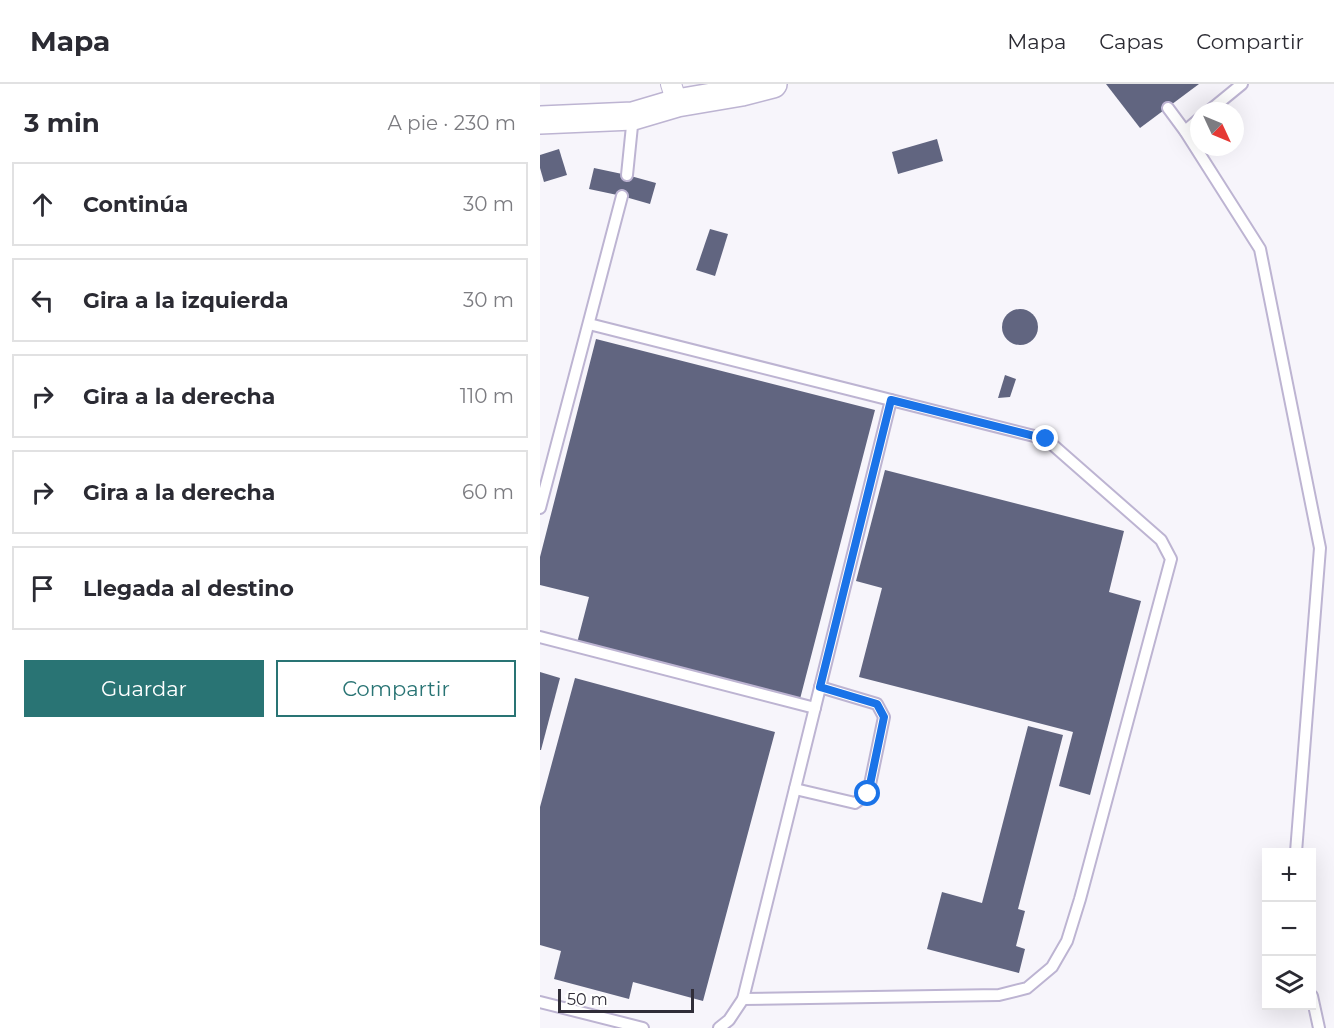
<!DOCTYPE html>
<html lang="es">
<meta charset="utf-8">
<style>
:root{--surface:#fff;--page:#f2f2f3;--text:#2b2b33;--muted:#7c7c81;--line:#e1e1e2;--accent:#297474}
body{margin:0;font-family:Montserrat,sans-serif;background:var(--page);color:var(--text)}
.controls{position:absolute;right:18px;bottom:18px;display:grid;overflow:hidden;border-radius:0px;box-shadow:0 6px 24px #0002}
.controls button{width:54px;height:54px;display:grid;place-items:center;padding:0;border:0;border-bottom:2px solid var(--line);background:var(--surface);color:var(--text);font:30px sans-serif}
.compass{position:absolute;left:650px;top:18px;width:54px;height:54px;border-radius:50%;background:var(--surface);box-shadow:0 6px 24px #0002;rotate:134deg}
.scale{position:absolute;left:18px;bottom:15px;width:136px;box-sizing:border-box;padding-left:6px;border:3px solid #302d38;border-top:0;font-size:16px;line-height:21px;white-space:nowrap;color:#302d38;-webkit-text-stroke:4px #fff;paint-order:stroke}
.stop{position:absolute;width:18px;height:18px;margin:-14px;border:4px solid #1a73e8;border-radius:50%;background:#fff}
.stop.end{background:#1a73e8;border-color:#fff;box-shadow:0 2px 6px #0008}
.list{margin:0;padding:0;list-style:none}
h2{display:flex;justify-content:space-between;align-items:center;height:78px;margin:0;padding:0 24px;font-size:26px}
h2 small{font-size:20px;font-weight:400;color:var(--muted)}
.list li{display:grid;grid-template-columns:39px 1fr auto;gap:18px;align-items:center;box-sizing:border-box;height:84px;margin:0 12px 12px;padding:0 12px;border:2px solid var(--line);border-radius:0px}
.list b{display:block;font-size:22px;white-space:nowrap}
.list em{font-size:20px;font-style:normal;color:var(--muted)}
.actions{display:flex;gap:12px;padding:18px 24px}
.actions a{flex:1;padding:14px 0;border:2px solid var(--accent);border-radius:0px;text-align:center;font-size:21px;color:var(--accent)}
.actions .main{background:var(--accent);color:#fff}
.icon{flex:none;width:33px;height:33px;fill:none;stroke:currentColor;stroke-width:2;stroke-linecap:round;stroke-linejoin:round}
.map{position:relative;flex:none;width:794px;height:944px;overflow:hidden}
header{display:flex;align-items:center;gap:36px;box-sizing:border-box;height:84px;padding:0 30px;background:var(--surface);border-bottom:2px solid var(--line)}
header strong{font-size:28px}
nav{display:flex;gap:33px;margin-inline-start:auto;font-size:21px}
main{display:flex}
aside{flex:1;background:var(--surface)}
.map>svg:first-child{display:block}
.building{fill:#616580}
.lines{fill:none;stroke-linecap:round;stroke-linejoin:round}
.lane-casing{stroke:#bdb4d2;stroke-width:14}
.street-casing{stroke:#bdb4d2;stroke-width:22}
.secondary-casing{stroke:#bdb4d2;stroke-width:30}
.lane{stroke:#fff;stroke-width:10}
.street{stroke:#fff;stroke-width:20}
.secondary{stroke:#fff;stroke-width:27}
.route{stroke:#1a73e8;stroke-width:8}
</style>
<header>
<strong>Mapa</strong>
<nav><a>Mapa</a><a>Capas</a><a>Compartir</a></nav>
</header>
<main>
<aside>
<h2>3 min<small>A pie · 230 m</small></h2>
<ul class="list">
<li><svg class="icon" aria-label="ahead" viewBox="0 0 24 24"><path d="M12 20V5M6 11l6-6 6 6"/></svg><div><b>Continúa</b></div><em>30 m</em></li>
<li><svg class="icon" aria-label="left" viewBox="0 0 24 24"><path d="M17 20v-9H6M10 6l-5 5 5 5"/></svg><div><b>Gira a la izquierda</b></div><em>30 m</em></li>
<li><svg class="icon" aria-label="right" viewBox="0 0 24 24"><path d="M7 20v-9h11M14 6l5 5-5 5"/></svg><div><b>Gira a la derecha</b></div><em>110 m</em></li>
<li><svg class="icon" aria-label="right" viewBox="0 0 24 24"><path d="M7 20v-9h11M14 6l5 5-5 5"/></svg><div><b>Gira a la derecha</b></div><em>60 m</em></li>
<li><svg class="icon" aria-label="arrive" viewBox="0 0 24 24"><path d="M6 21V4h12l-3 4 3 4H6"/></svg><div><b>Llegada al destino</b></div></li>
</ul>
<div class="actions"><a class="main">Guardar</a><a>Compartir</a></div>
</aside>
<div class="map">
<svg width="794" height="944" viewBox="0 0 794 944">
<rect width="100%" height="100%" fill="#f7f5fb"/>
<g class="building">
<polygon points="566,0 659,0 600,44"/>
<polygon points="397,55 403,77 358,90 352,68"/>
<polygon points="19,65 27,91 4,98 0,84 0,71"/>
<polygon points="54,84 87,91 116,99 110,120 82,112 49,105"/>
<polygon points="170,145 188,150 175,192 156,186"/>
<circle cx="480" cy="243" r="18"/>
<polygon points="56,255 335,326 260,615 37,559 49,513 0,501 0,473"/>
<polygon points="465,291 476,295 470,313 458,314"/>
<polygon points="345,386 584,447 569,508 601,517 550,711 519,702 533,648 319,593 342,504 316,497"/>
<polygon points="0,588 20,594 1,666 0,666"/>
<polygon points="35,594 235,648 163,917 93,898 89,915 14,895 21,867 0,861 0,723"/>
<polygon points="488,642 523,651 478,825 485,827 476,862 485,865 479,889 387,865 402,808 442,819"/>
</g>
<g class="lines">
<g class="lane-casing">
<g id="lane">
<polyline points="628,24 645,47 720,165 780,464 756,768"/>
<polyline points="669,27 702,0"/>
<polyline points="645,47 659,35"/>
<polyline points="87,91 93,32"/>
<polyline points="49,240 506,355 621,456 631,475 540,815 527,857 512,883 487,904 459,911 203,915"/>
<polyline points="0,424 82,112"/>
<polyline points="0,553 275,624"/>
<polyline points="255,705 315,719 328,710 344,633 337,620 280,603"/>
<polyline points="772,912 779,944"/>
<polyline points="0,918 103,944"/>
<polyline points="179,944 189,936 203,915 351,316"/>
</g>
</g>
<g class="street-casing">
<polyline id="street" points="131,0 137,19"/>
</g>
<g class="secondary-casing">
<polyline id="secondary" points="0,36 93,32 137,19 202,8 233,0"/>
</g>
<use href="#lane" class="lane"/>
<use href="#street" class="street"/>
<use href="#secondary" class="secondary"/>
</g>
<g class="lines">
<polyline class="route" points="328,710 344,633 337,620 280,603 351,316 506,355"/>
</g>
</svg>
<div class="controls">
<button>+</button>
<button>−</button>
<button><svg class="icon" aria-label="layers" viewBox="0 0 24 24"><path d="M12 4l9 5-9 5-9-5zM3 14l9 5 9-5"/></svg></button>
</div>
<svg class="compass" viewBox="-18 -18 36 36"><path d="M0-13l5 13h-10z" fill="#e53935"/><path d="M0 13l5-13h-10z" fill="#7c7c81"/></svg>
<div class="scale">50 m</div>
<div class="stop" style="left:328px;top:710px"></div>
<div class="stop end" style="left:506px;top:355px"></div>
</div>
</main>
